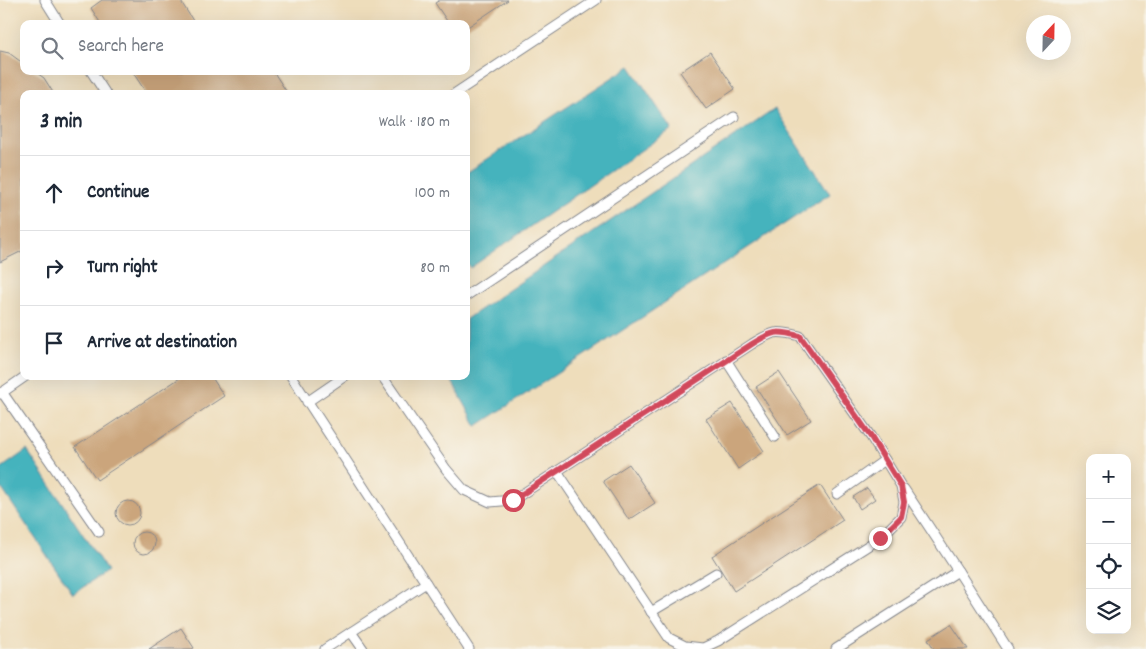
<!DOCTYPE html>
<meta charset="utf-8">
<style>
:root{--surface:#fff;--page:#f6f6f7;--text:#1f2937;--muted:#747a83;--line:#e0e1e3}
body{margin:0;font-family:Dekko,sans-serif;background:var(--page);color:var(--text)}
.controls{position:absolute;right:15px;bottom:15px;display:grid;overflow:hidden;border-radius:10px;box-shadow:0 5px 20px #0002}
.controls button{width:45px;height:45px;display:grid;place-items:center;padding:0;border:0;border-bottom:1px solid var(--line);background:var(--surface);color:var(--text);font:25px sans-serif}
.compass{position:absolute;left:1026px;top:15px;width:45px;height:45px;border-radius:50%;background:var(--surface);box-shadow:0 5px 20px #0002;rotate:22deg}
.stop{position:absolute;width:15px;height:15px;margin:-11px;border:4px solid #d1495b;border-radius:50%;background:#fff}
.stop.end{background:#d1495b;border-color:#fff;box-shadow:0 1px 5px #0008}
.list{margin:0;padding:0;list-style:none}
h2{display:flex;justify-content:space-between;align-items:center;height:65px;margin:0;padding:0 20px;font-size:21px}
h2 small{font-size:16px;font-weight:400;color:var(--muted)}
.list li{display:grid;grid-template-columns:32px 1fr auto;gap:15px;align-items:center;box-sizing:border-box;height:75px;padding:0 20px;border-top:1px solid var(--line)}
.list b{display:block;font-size:19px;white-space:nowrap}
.list em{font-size:16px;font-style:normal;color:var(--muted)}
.icon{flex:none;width:28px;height:28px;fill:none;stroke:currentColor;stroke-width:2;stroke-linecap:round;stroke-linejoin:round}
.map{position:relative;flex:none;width:1146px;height:649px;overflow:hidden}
.search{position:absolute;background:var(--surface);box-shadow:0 5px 20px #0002;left:20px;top:20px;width:450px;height:55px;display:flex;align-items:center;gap:12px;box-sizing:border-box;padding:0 18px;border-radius:10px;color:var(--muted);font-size:19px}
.panel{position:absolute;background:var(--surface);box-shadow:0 5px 20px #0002;left:20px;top:90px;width:450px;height:290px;border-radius:10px}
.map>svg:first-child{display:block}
.water{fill:#44b3bd;stroke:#30718e}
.building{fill:#cba57c}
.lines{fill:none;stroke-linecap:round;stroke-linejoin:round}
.lane-casing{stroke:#84868c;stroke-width:11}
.lane{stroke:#fff;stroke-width:9}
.route{stroke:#d1495b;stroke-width:6}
</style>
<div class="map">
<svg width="1146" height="649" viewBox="0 0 1146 649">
<rect width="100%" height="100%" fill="#f7f3e8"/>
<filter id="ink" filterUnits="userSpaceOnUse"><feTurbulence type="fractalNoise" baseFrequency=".02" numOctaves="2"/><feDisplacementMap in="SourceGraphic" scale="10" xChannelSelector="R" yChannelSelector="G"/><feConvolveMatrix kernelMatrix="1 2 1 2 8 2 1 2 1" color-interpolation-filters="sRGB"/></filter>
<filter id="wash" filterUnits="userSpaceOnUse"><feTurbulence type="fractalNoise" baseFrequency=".0096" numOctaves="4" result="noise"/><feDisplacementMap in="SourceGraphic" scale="20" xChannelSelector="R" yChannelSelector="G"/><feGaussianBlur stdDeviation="1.12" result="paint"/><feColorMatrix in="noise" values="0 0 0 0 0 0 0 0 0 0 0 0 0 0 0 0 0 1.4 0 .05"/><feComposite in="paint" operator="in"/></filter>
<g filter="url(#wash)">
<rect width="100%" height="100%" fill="#edb"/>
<g class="water">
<polygon points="630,66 672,129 470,268 466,261 466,173"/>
<polygon points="775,109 830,194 477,426 449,376 466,376 466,319"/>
<polygon points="27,450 107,571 73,594 0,486 0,469"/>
</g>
<g id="blocks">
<g class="building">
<polygon points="102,0 180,0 195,24 101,24 91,8"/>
<polygon points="440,0 508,0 466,28 466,24 449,24 435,3"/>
<polygon points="0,51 9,53 24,64 24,71 34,71 44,78 54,94 24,94 24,250 0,262"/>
<polygon points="710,52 735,89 706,109 680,72"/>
<polygon points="132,71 273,71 288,94 147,94"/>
<polygon points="779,372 811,420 787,435 756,387"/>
<polygon points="183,376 211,376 224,396 97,480 75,447"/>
<polygon points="732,403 764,451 738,469 706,419"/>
<polygon points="629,464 655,503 629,520 603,481"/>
<polygon points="820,485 843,520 734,591 712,556"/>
<polygon points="867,488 875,499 860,509 853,497"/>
<circle cx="128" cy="513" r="12"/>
<circle cx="144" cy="543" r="11"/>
<polygon points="951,624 968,649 934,649 928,639"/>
<polygon points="181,628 194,648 192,649 149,649"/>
</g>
</g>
</g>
<g filter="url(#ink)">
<use href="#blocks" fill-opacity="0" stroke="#84868c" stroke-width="1"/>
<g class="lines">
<g class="lane-casing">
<g id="lane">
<polyline points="45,0 60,24"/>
<polyline points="91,71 106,94"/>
<polyline points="454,94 596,0"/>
<polyline points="466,296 734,117"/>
<polyline points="726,360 775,437"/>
<polyline points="291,376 469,649"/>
<path d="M 382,376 L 446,469 L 464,490 L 490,502 L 513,500 L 752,344 C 773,331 776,330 800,336 L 871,437 L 901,486 L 904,502 L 901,517 L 880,538 L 718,641 L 703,648 L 685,646 L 669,638 L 557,471"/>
<polyline points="2,392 99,532"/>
<polyline points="0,394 26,376"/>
<polyline points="307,402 345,376"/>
<polyline points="837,494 885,460"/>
<polyline points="958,571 1008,649"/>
<polyline points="651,612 716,573"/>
<polyline points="351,632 363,649"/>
<polyline points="325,649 426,583"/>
<polyline points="836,649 958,571 904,489"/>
</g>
</g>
<use href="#lane" class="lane"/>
</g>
</g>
<g class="lines" filter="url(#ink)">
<path class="route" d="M 513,500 L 752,344 C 773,331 776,330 800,336 L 871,437 L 901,486 L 904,502 L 901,517 L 880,538"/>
</g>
</svg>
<div class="controls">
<button>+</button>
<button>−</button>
<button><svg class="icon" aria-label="locate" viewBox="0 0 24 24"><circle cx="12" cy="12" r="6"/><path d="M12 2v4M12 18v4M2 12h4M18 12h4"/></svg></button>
<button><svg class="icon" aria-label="layers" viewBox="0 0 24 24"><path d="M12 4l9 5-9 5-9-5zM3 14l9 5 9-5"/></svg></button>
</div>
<svg class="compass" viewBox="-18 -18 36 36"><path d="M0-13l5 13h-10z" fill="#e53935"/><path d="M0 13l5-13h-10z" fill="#747a83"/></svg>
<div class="stop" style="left:513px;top:500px"></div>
<div class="stop end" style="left:880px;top:538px"></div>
<div class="search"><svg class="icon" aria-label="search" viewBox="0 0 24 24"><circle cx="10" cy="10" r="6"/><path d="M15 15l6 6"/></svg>Search here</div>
<section class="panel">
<h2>3 min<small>Walk · 180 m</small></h2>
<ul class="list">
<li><svg class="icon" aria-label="ahead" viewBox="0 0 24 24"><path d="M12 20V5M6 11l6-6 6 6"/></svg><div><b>Continue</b></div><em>100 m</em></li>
<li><svg class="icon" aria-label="right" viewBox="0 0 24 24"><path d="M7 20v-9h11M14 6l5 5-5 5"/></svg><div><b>Turn right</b></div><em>80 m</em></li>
<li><svg class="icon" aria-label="arrive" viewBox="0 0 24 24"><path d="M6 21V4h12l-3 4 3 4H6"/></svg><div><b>Arrive at destination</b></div></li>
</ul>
</section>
</div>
